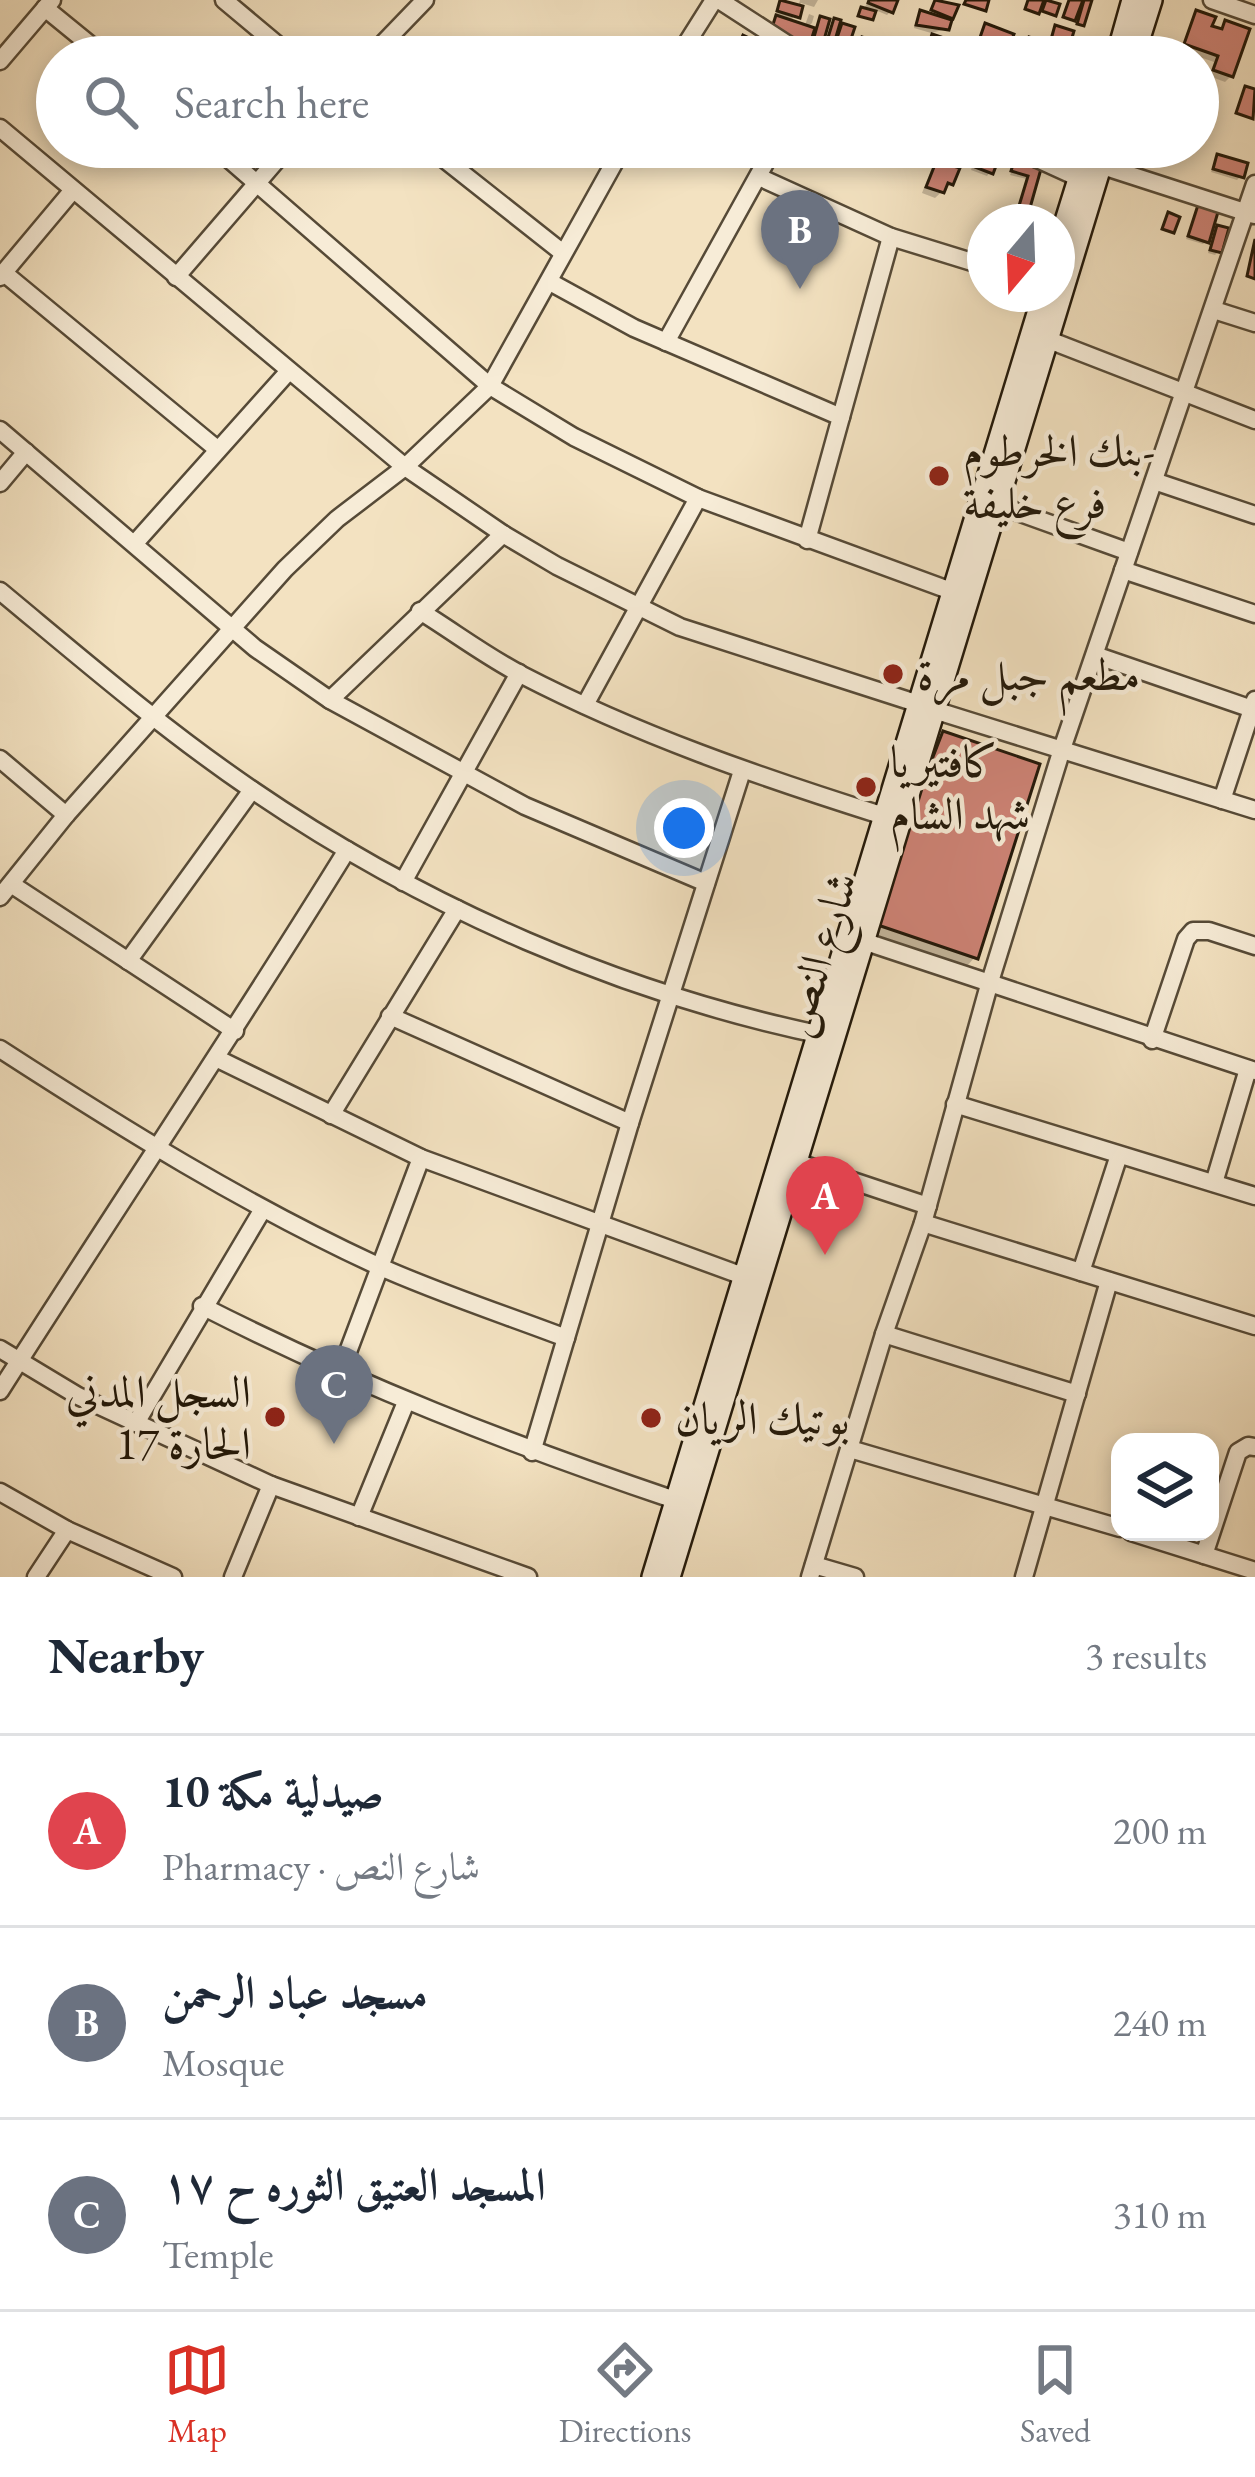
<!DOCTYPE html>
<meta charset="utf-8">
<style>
:root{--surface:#fff;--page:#f6f6f7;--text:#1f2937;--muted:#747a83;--line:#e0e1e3;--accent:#d93025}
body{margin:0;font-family:"EB Garamond",Amiri,serif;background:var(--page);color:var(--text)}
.controls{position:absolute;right:36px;bottom:36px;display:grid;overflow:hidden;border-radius:24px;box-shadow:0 6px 18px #0003}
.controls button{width:108px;height:108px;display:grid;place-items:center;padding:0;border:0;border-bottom:3px solid var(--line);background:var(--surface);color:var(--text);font:60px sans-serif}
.compass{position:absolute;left:967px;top:204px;width:108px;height:108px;border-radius:50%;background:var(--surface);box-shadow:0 6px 18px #0003;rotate:199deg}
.you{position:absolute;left:684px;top:828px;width:42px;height:42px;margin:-30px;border:9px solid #fff;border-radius:50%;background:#1a73e8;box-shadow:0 0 0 18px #1a73e833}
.badge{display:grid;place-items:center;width:78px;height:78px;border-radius:50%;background:var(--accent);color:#fff;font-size:39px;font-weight:700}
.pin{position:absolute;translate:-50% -99px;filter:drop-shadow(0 3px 6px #0008)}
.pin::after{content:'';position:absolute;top:63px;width:42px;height:36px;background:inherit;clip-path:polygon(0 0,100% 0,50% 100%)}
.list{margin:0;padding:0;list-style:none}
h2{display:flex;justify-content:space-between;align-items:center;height:156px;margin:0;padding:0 48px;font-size:51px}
h2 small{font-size:39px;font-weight:400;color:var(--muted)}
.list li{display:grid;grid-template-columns:78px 1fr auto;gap:36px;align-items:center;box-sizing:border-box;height:192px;padding:0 48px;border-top:3px solid var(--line)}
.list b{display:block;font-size:45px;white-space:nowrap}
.list p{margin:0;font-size:39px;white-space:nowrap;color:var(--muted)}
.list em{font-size:39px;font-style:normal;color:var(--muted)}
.icon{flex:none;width:66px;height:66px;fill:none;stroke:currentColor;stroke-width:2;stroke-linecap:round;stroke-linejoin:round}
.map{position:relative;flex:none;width:1255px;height:1577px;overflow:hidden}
.search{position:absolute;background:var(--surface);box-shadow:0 6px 18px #0003;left:36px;right:36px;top:36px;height:132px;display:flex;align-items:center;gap:30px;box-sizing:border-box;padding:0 42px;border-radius:66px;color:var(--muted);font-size:45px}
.sheet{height:732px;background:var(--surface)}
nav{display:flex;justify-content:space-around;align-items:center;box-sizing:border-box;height:168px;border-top:3px solid var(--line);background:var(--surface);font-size:33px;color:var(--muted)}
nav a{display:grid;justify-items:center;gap:6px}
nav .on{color:var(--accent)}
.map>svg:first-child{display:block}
.shadow{fill:#0003}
.building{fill:#ce8376;stroke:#221809;stroke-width:3}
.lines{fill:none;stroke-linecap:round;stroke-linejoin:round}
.minor-casing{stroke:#564a37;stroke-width:21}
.secondary-casing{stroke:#221809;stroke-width:26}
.minor{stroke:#f7ecd7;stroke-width:16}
.secondary{stroke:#f7ecd7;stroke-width:21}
.poi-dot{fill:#8f2418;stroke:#f7ecd7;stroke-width:4.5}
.labels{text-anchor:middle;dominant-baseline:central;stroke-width:9;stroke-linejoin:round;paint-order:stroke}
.poi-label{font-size:45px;fill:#221809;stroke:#f7ecd7;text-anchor:start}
.street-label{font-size:45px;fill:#221809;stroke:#f7ecd7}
</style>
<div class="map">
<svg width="1255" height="1577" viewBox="0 0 1255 1577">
<rect width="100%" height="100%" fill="#f3e2c1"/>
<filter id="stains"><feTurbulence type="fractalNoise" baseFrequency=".00167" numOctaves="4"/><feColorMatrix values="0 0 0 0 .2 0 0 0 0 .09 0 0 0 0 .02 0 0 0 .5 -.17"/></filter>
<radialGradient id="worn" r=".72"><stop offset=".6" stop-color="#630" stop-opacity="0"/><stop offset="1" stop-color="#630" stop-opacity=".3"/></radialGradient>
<g class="shadow">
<polygon points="800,0 818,0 814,7 801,3 790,23 804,28 809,14 814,16 812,23 807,28 768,41 780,16 776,14 778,6 782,3 798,7"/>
<polygon points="869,0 888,0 891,11 887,15 873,9 870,20 859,17"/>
<polygon points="937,0 955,7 947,29 931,33 914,28 917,17 921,14 928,16"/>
<polygon points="1197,13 1209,28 1218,31 1226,24 1231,76 1225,82 1209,76 1214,62 1180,50"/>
<polygon points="987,27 1010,36 1002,57 977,53"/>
<polygon points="940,147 958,147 950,168 951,183 935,198 922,193"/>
<polygon points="966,148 977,153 990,172 987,176 971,170 976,155 968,163 960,161"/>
<polygon points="1218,157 1241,176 1237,180 1211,172"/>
<polygon points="1015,165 1037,171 1021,222 1014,222 1027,179 1010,175"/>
<polygon points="1199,209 1207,239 1218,228 1219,251 1215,255 1208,253 1214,233 1203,244 1186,239"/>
<polygon points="944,735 975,957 967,966 862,930 936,743"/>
</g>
<g class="building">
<polygon points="780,0 803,6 800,18 777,11"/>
<polygon points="869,0 898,0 893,13 868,3"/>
<polygon points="935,0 959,5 953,19 931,10"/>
<polygon points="966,0 989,0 986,11 964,4"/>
<polygon points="1028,0 1044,0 1039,14 1025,9"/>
<polygon points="1046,0 1060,4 1056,16 1042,11"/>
<polygon points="1069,0 1083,0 1075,21 1063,17"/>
<polygon points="1084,0 1092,0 1084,26 1077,24"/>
<polygon points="861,7 876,11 873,20 858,16"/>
<polygon points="920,10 952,20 949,30 916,25"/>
<polygon points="1196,10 1216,17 1212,26 1222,29 1225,20 1250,29 1233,77 1213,70 1218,56 1184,44"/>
<polygon points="776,15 815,28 808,50 769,37"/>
<polygon points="820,16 830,19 824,40 814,37"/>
<polygon points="834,18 841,20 833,47 826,44"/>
<polygon points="842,23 855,27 845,57 832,53"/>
<polygon points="985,23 1014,34 1005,57 976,49"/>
<polygon points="1055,25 1074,31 1069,48 1050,43"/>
<polygon points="932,34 950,40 946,54 937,51 935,57 925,57"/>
<polygon points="743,35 764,45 758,57 735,52"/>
<polygon points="862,37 874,41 869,55 858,51"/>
<polygon points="1029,37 1069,50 1067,57 1023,57"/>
<polygon points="895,45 923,54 922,57 892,57"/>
<polygon points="1245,86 1255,89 1253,119 1236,113"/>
<polygon points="942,147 961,147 953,166 960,168 953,185 948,183 944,193 926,187"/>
<polygon points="964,147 977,150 971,164 959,160"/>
<polygon points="979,147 1000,155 993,174 972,166"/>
<polygon points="1217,154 1248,163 1244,178 1213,169"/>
<polygon points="1014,161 1041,169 1026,222 1015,219 1028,176 1011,171"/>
<polygon points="1198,205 1218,212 1209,243 1188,236"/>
<polygon points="1168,212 1180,217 1174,233 1162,229"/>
<polygon points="1217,225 1229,228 1222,253 1210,250"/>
<polygon points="1255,239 1255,279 1247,276"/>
<polygon points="943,731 1040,764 978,959 869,922"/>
</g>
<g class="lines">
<g class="minor-casing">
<g id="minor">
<polyline points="224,0 292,57"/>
<polyline points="719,0 807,57"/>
<polyline points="1212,0 1255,15"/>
<polyline points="45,8 105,57"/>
<polyline points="370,57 425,0"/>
<polyline points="678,57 714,0"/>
<polyline points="0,61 52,0"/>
<polyline points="0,128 405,467 503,534 557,566 680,627 919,704"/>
<polyline points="215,147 490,386 574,437 698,498 954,592"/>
<polyline points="429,147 563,253"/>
<polyline points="1011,147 1079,178"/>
<polyline points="1090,162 1254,215"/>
<polyline points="759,177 891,237 985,266"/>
<polyline points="4,273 217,449"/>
<polyline points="0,277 73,190"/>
<polyline points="176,277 288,147"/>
<polyline points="550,282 634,328 841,417 807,540"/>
<polyline points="1214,310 1255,323"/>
<polyline points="1049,340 1255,420"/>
<polyline points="666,342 774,147"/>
<polyline points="841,417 891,237"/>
<polyline points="0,430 255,648 330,700 525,806 706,883"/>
<polyline points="1154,481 1255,515"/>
<polyline points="0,483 26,452"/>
<polyline points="998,505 1129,552"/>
<polyline points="136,542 288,372"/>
<polyline points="1123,570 1255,614"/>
<path d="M 0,591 C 82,659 163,729 251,789 C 423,907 622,994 827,1036"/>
<path d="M 420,611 C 454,632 487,657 522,675 C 638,735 760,777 884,816"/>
<polyline points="1095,655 1255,710"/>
<polyline points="330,700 503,534"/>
<polyline points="585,705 698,498"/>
<polyline points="934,710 1255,810"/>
<polyline points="0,759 66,815"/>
<polyline points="1222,800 1255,700"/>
<polyline points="403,882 519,673"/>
<polyline points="11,884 235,1031"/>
<polyline points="0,897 66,815 285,569 337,519 405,467 490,386 623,147"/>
<polyline points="863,941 1255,1071"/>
<polyline points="128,961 252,790"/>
<polyline points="390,1016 630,1123"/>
<polyline points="1152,1040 1186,939 1193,931 1209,931 1255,946"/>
<path d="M 0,1049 C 122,1128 244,1204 376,1265 C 438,1293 503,1314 566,1338"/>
<polyline points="218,1059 421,1158 743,1276"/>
<polyline points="955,1104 1255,1196"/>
<polyline points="331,1115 457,909"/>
<polyline points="796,1162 928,1206"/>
<polyline points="1214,1183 1248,1069"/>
<polyline points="923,1223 1255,1326"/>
<polyline points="1081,1272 1119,1155"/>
<path d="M 202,1306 C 355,1384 512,1445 675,1500"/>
<polyline points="884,1334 1077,1394"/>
<polyline points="0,1349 78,1396 271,1485 528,1577"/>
<polyline points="340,1373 421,1158"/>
<path d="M 0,1391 C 115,1210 234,1033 347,850"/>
<polyline points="136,1423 263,1209"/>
<polyline points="850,1449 1120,1528"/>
<polyline points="532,1452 630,1123 742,771"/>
<polyline points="0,1492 67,1530 173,1577"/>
<polyline points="359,1517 406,1402"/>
<polyline points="1131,1532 1255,1571"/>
<polyline points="1204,1555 1238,1452 1248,1446 1255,1447"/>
<polyline points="814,1565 855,1577"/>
<polyline points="36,1577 67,1530"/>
<polyline points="233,1577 271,1485"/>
<polyline points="810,1577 884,1334 923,1223 989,985 1062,749 1255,184"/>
<polyline points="1024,1577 1109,1281"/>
</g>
</g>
<g class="secondary-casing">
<g id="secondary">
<polyline points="1117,57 1133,0"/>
<polyline points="1133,57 1151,0"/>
<polyline points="1057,250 1089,147"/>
<polyline points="653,1577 1044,294"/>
<polyline points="669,1577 1106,147"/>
</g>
</g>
<use href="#minor" class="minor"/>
<use href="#secondary" class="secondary"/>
</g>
<g class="poi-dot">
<circle cx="939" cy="476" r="12"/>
<circle cx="893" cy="674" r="12"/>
<circle cx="866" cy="787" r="12"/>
<circle cx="275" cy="1417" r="12"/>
<circle cx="651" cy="1418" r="12"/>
</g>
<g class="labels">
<g class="poi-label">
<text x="963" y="450">بنك الخرطوم-<tspan x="963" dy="52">فرع خليفة</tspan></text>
<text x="917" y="674">مطعم جبل مرة</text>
<text x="890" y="761">كافتيريا<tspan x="890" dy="52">شهد الشام</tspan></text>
<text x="251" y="1391" text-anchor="end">السجل المدني<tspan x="251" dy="52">الحارة 17</tspan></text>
<text x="675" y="1418">بوتيك الريان</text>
</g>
<g class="street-label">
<text transform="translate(818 954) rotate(-73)">شارع النص</text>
</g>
</g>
<rect width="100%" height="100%" filter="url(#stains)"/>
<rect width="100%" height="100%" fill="url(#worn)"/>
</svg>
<div class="controls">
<button><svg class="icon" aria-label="layers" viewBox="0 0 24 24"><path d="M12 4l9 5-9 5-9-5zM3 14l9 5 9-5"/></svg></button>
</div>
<svg class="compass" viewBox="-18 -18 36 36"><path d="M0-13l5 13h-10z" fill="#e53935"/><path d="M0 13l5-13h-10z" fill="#747a83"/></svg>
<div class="you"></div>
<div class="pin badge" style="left:825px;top:1255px;background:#e0444e">A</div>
<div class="pin badge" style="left:800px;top:289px;background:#6b7280">B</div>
<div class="pin badge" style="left:334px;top:1444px;background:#6b7280">C</div>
<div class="search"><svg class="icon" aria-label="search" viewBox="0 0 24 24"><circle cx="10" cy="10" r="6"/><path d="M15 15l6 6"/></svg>Search here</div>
</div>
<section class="sheet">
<h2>Nearby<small>3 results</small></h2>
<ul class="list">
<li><span class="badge" style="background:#e0444e">A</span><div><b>صيدلية مكة 10</b><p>Pharmacy · شارع النص</p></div><em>200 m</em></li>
<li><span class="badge" style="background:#6b7280">B</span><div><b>مسجد عباد الرحمن</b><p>Mosque</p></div><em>240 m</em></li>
<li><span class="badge" style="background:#6b7280">C</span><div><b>المسجد العتيق الثوره ح ١٧</b><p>Temple</p></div><em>310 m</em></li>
</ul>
</section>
<nav>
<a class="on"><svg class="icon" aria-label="map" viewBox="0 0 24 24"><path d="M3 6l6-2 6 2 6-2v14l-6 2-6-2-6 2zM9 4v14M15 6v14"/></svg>Map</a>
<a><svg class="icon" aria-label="directions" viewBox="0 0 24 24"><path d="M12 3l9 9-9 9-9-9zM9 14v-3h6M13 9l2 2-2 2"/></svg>Directions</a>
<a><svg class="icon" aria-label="saved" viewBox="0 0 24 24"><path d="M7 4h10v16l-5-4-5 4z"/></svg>Saved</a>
</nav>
